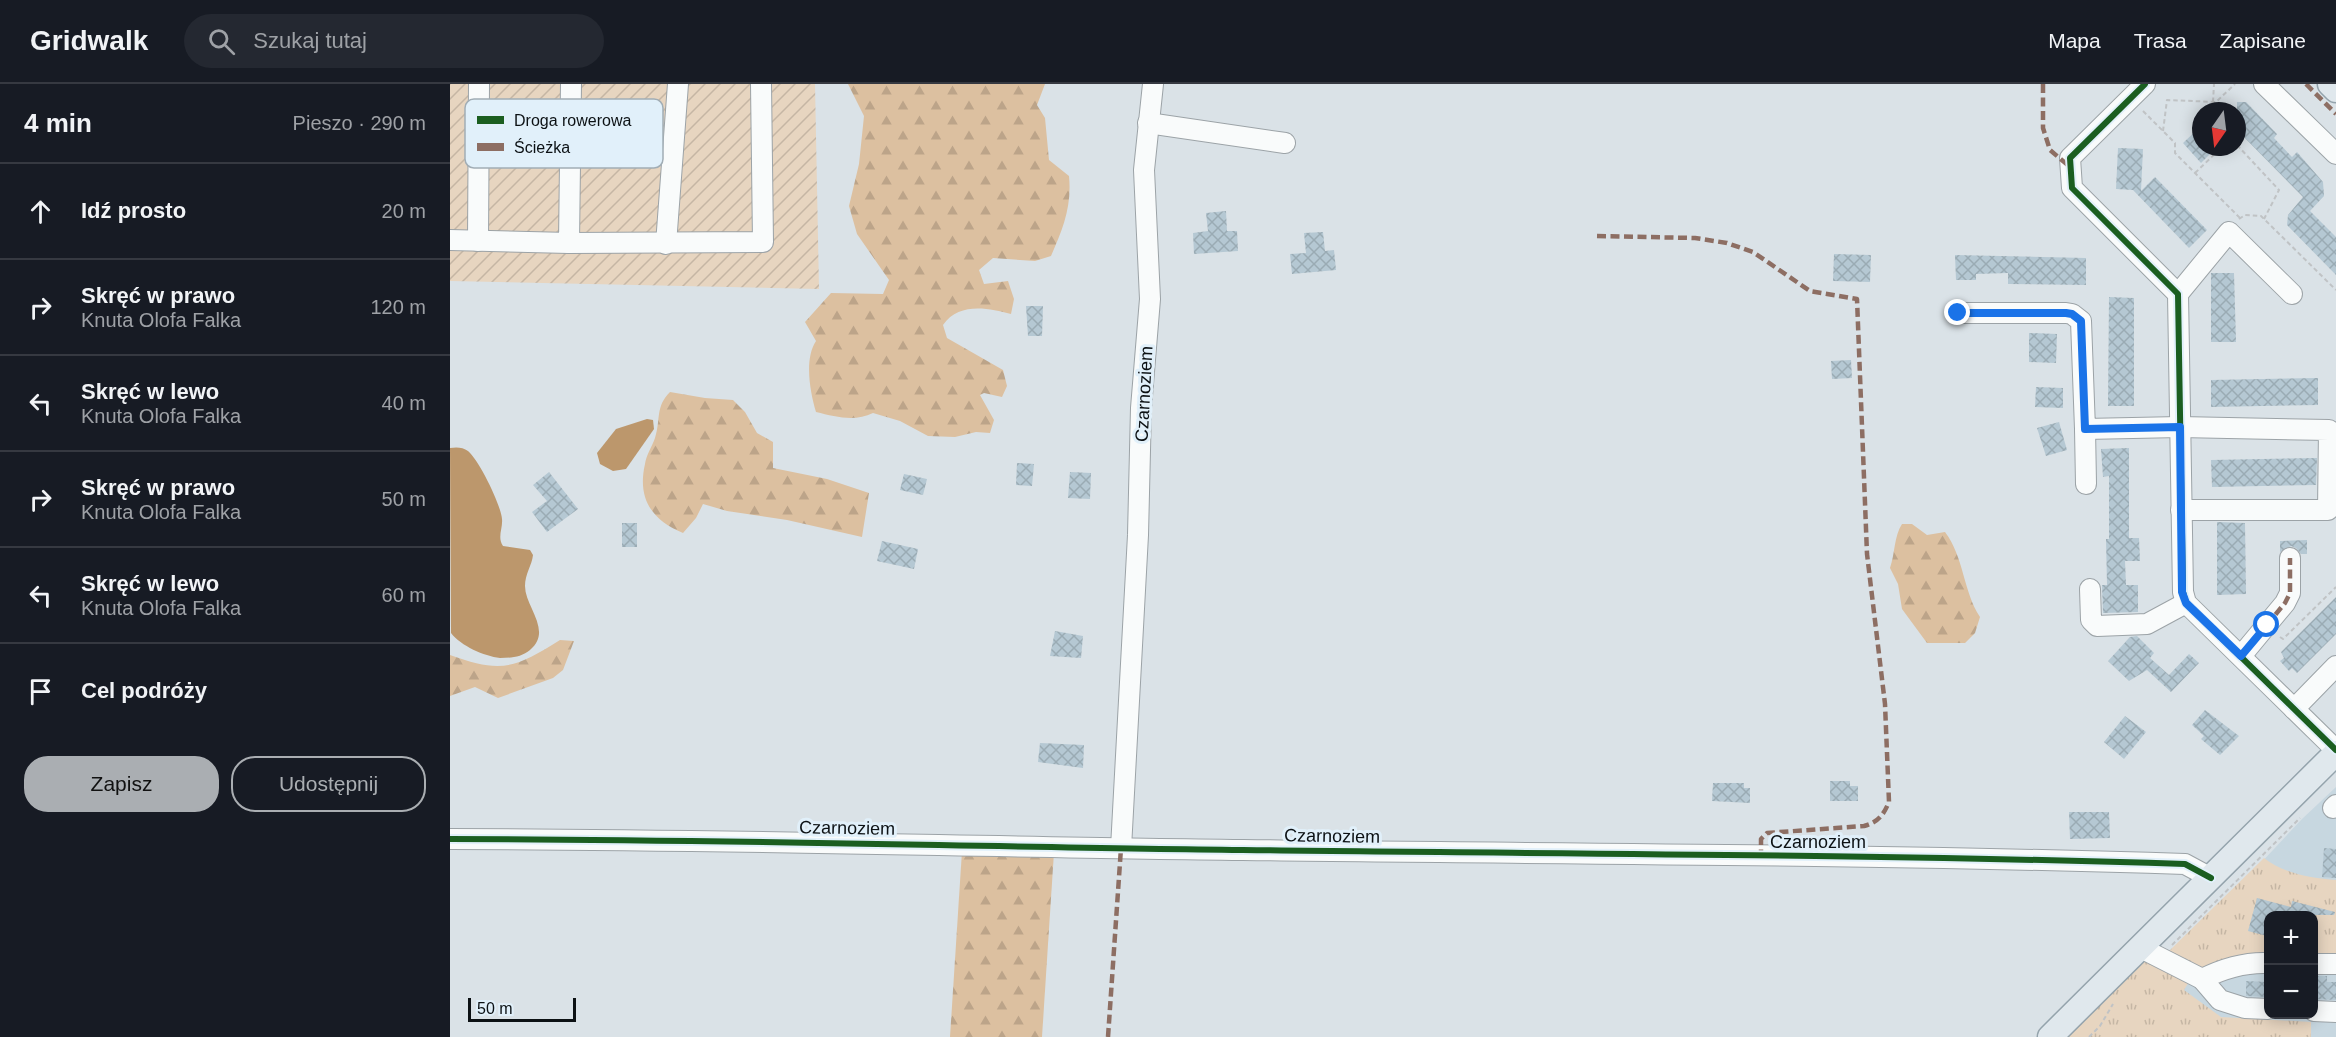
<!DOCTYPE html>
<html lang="pl">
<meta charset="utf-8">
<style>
:root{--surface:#171b24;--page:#242831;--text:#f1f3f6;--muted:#9ea1a6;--line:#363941;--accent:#aaaeb2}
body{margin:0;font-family:Helvetica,sans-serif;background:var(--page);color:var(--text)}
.controls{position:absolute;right:18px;bottom:18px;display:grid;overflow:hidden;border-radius:12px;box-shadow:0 3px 15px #0003}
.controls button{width:54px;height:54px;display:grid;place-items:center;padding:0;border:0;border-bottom:2px solid var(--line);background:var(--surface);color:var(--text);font:30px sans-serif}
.compass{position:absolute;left:1742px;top:18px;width:54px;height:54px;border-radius:50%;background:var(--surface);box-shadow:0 3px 15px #0003;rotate:194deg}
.scale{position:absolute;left:18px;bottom:15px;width:108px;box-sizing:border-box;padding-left:6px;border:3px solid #0c1114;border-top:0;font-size:16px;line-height:21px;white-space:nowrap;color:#0c1114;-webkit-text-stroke:4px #e1f0fa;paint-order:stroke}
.stop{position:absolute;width:18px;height:18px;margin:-14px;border:4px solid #1a73e8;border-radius:50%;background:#fff}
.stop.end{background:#1a73e8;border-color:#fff;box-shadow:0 2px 6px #0008}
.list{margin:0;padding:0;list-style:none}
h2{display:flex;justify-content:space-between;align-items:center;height:78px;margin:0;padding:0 24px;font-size:26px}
h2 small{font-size:20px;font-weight:400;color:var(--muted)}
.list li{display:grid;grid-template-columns:39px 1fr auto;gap:18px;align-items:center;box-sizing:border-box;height:96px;padding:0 24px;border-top:2px solid var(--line)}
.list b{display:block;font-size:22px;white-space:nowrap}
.list p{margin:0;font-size:20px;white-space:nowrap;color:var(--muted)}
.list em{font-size:20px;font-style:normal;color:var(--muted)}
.actions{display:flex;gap:12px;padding:18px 24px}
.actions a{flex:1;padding:14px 0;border:2px solid var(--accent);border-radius:24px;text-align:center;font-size:21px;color:var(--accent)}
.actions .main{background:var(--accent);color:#111}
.icon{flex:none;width:33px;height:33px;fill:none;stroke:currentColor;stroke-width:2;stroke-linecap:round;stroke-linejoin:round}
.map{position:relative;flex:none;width:1886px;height:953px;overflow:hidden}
header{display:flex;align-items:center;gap:36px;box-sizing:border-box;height:84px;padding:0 30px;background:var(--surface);border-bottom:2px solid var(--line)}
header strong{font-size:28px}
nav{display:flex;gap:33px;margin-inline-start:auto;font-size:21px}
.search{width:420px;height:54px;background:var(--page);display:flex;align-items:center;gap:15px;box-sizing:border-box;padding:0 21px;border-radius:33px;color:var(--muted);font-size:22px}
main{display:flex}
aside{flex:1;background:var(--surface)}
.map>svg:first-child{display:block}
.built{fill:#c7d7e0;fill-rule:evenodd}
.grass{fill:url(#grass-tufts)}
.forest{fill:url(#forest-firs)}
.garden{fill:url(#garden-furrows)}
.water{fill:#bc976c}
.building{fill:url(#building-cross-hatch)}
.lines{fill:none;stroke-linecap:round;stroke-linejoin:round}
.minor-casing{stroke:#9ca3a7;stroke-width:22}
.major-casing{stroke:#94a3ac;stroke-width:27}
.path{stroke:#c0c3c5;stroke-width:2;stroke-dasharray:4.5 3;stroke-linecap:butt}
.minor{stroke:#f9fbfb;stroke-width:20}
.major{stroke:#e0e8ed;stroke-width:24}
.quiet{stroke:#8d6e63;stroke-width:4.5;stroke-dasharray:9 4.5;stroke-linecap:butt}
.cycleway-casing{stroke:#e1f0fa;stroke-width:10}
.cycleway{stroke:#1b5e20;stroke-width:6}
.route{stroke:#1a73e8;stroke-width:8}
.labels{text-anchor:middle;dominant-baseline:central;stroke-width:6;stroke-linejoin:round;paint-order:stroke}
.street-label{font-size:18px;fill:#0c1114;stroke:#e1f0fa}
.key{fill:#e1f0fa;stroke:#a1adb5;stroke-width:1.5}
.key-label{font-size:16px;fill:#0c1114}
</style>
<header>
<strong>Gridwalk</strong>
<div class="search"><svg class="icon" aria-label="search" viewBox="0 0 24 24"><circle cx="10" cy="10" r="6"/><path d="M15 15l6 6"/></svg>Szukaj tutaj</div>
<nav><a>Mapa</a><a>Trasa</a><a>Zapisane</a></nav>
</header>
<main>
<aside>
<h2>4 min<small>Pieszo · 290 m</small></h2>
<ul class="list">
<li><svg class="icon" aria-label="ahead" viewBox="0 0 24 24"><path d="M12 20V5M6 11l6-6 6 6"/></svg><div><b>Idź prosto</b></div><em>20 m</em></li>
<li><svg class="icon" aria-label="right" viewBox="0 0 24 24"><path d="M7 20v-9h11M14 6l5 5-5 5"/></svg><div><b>Skręć w prawo</b><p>Knuta Olofa Falka</p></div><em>120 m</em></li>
<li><svg class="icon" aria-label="left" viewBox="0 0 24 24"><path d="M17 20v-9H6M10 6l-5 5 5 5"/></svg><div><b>Skręć w lewo</b><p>Knuta Olofa Falka</p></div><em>40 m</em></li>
<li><svg class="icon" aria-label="right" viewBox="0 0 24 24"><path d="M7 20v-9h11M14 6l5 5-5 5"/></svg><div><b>Skręć w prawo</b><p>Knuta Olofa Falka</p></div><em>50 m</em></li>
<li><svg class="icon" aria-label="left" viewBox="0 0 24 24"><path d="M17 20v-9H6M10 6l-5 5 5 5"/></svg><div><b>Skręć w lewo</b><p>Knuta Olofa Falka</p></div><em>60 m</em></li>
<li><svg class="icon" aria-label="arrive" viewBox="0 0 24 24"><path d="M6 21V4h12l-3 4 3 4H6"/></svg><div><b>Cel podróży</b></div></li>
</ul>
<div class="actions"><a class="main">Zapisz</a><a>Udostępnij</a></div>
</aside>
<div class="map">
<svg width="1886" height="953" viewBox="0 0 1886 953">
<defs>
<pattern id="grass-tufts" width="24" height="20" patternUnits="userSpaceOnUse" patternTransform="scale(1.5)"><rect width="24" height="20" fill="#e7d5c0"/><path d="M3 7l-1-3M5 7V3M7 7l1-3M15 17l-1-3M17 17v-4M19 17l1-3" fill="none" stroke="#c5b6a4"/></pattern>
<pattern id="forest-firs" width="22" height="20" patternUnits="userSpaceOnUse" patternTransform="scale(1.5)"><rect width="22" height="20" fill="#dcc0a0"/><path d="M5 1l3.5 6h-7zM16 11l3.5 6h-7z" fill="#bca489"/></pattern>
<pattern id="garden-furrows" width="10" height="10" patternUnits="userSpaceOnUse" patternTransform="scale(1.5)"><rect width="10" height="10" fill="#e7d5c0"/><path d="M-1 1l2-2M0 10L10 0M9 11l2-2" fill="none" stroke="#c5b6a4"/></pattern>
<pattern id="building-cross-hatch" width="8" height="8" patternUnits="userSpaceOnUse" patternTransform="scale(1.5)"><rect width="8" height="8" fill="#b5c8d3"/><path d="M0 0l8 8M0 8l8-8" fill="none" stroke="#9aabb4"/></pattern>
</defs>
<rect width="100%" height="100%" fill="#dae2e7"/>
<path class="built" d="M 1886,703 L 1886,953 L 1712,953 L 1715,929 L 1778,814 L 1852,735 ZM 1818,832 L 1864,832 L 1864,930 L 1818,930 Z"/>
<g class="grass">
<path d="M 1814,774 C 1834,790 1862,794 1886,796 L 1886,875 L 1864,874 L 1864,832 L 1818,832 L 1818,874 L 1751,886 L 1716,870 Z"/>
<polygon points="1697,875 1740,896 1734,906 1771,933 1861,938 1861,953 1618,953"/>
</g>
<g class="forest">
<path d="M 398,0 L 595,0 L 587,21 L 595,34 L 599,76 L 619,92 C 622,122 613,145 601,172 L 585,177 L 543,174 L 529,186 L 534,200 L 558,197 L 564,215 L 561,230 C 538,224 509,218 493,241 L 497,254 L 553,286 L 557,302 L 552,313 L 534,309 L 530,311 L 544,336 L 540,349 L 526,348 L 505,353 L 478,352 L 450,337 L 423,329 C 405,338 386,333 366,328 C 360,308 354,275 366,257 L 355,238 L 381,209 L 433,210 L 439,196 L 407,150 L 399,122 L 409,80 L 414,32 Z"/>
<path d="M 220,308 L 255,314 L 283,316 L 295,328 L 307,349 L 323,358 L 323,384 L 377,395 L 419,409 L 412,453 L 337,436 L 277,427 L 253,420 L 246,434 L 233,449 C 202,436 187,415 195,380 C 196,371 202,363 205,354 C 211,335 205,323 220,308 Z"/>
<path d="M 1452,440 L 1462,440 L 1477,451 L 1495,448 C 1514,473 1513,507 1530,533 L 1525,549 L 1515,559 L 1477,559 L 1452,525 L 1448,500 L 1440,484 C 1445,470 1444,452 1452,440 Z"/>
<path d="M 110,556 L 124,557 L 113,586 L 103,594 L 48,614 L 25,603 L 0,612 L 0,571 C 52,590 65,584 110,556 Z"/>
<polygon points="512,767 604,768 592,953 500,953"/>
</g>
<polygon class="garden" points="0,0 365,0 369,205 0,197"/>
<g class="water">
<polygon points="197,335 203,336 204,345 176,385 163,387 150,380 147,369 166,345"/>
<path d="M 0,364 C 6,363 13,363 18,367 C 29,376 51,421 52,435 C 53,445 47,453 53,462 L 80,466 L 83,471 C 82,481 75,490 75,502 C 75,523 103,547 80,566 C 72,573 61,574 50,574 C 34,572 11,562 1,549 Z"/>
</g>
<g class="building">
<polygon points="1787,18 1796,18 1827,50 1824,54 1842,73 1847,68 1873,98 1874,112 1860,127 1886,153 1886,191 1837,141 1838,131 1853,113 1787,46"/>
<polygon points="1751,42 1751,63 1767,63 1751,79 1733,59"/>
<polygon points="1668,64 1693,65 1691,107 1705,93 1757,146 1739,164 1683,106 1666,105"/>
<polygon points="776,127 777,147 787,147 788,167 744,170 743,149 758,147 756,129"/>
<polygon points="873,148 875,167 884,166 886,186 842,190 840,170 856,169 854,149"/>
<polygon points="1384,170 1421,171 1420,198 1383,197"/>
<polygon points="1505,171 1636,174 1636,201 1558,200 1558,189 1526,190 1526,196 1506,196"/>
<polygon points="1761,189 1784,189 1786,258 1761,258"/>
<polygon points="1659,213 1684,214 1684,322 1658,322"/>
<polygon points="576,222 593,222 592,252 578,252"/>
<polygon points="1579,249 1607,250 1606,279 1579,278"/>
<polygon points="1401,276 1402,294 1382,295 1381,277"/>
<polygon points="1868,294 1868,321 1761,323 1761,296"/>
<polygon points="1586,303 1613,304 1613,324 1585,323"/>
<polygon points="1609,338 1617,366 1596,372 1587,344"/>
<polygon points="1679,364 1679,454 1689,454 1690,477 1675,477 1676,501 1688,501 1688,528 1653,529 1652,501 1657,501 1656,455 1659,455 1659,392 1653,393 1651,365"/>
<polygon points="1867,374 1866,401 1762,403 1761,376"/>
<polygon points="567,379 584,380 582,402 566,401"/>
<polygon points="99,388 128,425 97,448 82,428 97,417 83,401"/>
<polygon points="620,388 641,389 640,415 618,414"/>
<polygon points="454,390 477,395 473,411 450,406"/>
<polygon points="1767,438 1795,439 1796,510 1767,511"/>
<rect x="172" y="439" width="15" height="24"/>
<polygon points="1857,456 1857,470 1851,470 1846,464 1841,462 1830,468 1830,457"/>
<polygon points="432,457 468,465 464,485 427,477"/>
<polygon points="1886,513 1886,550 1847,589 1842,584 1839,587 1830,577 1834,574 1831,568"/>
<polygon points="605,547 633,552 631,574 600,572"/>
<polygon points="1687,552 1704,569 1700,574 1719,591 1739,570 1749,579 1721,608 1697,586 1679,597 1658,577 1680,553"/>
<polygon points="1755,626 1789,652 1770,671 1751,655 1754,652 1742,641"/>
<polygon points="1675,632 1696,648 1674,675 1654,658"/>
<polygon points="590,659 634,661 633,684 588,678"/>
<polygon points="1380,697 1400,697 1400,702 1408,702 1408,717 1380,717"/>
<polygon points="1263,699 1294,699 1294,704 1300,704 1300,719 1262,717"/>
<polygon points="1619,728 1659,728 1660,754 1620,755"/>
<polygon points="1874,764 1886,765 1886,794 1872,793"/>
<polygon points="1807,814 1841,823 1842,817 1885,828 1884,831 1818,831 1817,852 1798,847"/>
<polygon points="1863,892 1877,892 1877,898 1886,898 1886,916 1863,915"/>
<polygon points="1796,897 1818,898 1818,913 1796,912"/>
</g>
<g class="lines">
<g class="minor-casing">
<g id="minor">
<polyline points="1695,0 1620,74 1622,104 1728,210 1733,508 1736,519 1886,666"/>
<polyline points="1814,0 1886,70"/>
<polyline points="698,39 835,59"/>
<polyline points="0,156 119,159 121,0"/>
<polyline points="28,157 29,0"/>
<polyline points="119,159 313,158 311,0"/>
<polyline points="216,160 228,0"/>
<polyline points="1728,210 1779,148 1842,210"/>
<polyline points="1508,229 1616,229 1622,230 1631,237 1635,345 1730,343 1879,346 1878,426 1731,426"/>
<polyline points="1635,345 1636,400"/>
<polyline points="1640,505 1641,536 1647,542 1697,540 1736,519"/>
<polyline points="1791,572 1835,519 1840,509 1840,474"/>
<polyline points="1844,625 1886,582"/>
<polyline points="1883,724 1886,721"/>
<path d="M 0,755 C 265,755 529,763 793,766 C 1107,770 1421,770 1735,780 L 1761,794"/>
<polyline points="671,764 688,451 691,324 700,215 694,86 703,0"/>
<polyline points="1691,864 1752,895 1770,916 1795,924 1818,925"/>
<polyline points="1864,880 1886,880"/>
<path d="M 1752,895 C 1774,884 1794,878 1818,879"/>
<polyline points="1864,927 1886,928"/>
</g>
</g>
<g class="major-casing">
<g id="major">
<polyline points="1880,0 1886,6"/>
<polyline points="1600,953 1886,669"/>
</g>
</g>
<g class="path">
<polyline points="1763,18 1764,0"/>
<polyline points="1693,27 1725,59 1725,69 1790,134"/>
<polyline points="1713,47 1717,16 1766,18 1785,0"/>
<polyline points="1787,61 1829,106 1814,135"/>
<polyline points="1745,89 1772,63"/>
<polyline points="1789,135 1795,131 1811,132 1886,206"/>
<polyline points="1830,553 1833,555 1886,503"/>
<polyline points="1722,861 1850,734"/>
<polyline points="1639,953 1650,942 1663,920"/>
</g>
<use href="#minor" class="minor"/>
<use href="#major" class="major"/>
<g class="quiet">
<polyline points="1593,0 1593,44 1600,66 1620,83"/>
<polyline points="1856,0 1886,30"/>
<path d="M 1147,152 L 1245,154 L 1277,159 L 1303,168 L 1360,207 L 1407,215 L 1417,470 L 1435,620 L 1439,718 C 1433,732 1428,738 1414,742 L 1317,749 L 1311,755 L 1311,772"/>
<polyline points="1791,572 1835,519 1840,509 1840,474"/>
<polyline points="658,953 671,764"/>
</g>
<g class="cycleway-casing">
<g id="cycleway">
<polyline points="1695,0 1620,74 1622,104 1728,210 1733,508 1736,519 1886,666"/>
<path d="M 0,755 C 265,755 529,763 793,766 C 1107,770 1421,770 1735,780 L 1761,794"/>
</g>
</g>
<use href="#cycleway" class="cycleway"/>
</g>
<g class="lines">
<polyline class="route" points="1508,229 1616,229 1622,230 1631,237 1635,345 1730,343 1732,508 1736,519 1791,572 1817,541"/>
</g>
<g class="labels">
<g class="street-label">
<text transform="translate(694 310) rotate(-87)">Czarnoziem</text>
<text transform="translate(397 744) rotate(1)">Czarnoziem</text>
<text transform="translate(882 752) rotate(1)">Czarnoziem</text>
<text x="1368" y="758">Czarnoziem</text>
</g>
</g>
<rect x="15" y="15" width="198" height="69" rx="9" class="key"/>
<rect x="27" y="32" width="27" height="8" fill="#1b5e20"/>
<rect x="27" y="59" width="27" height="8" fill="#8d6e63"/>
<g class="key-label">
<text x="64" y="42">Droga rowerowa</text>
<text x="64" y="69">Ścieżka</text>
</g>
</svg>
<div class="controls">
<button>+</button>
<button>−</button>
</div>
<svg class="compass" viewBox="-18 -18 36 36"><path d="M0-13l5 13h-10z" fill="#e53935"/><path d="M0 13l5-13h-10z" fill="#9ea1a6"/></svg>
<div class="scale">50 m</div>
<div class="stop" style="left:1817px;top:541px"></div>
<div class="stop end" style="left:1508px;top:229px"></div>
</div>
</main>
